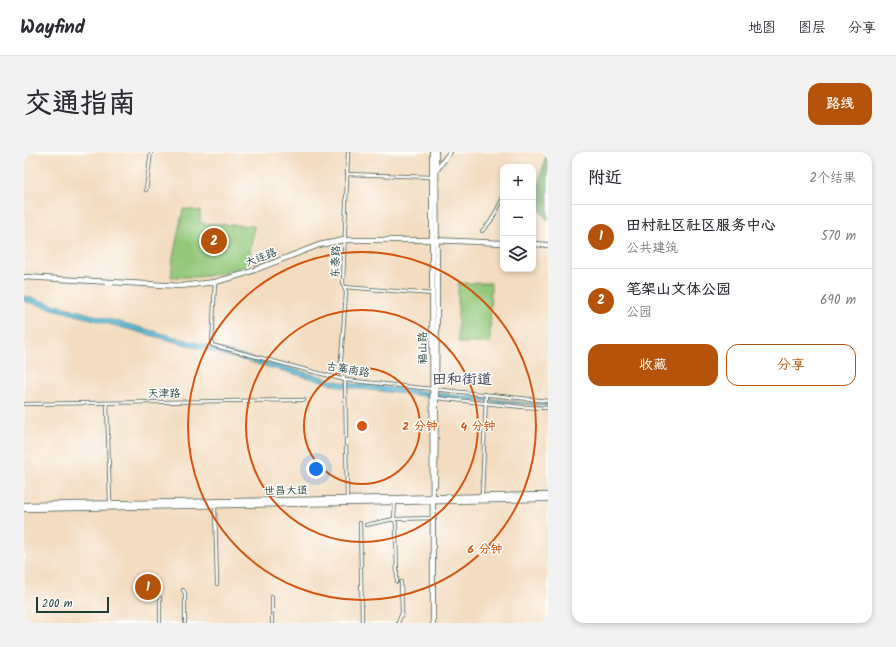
<!DOCTYPE html>
<html lang="zh">
<meta charset="utf-8">
<style>
:root{--surface:#fff;--page:#f2f2f3;--text:#2b2b33;--muted:#7c7c81;--line:#e1e1e2;--accent:#b45309}
body{margin:0;font-family:Kalam,"LXGW WenKai TC",sans-serif;background:var(--page);color:var(--text)}
.controls{position:absolute;right:12px;top:12px;display:grid;overflow:hidden;border-radius:8px;box-shadow:0 2px 6px #0003}
.controls button{width:36px;height:36px;display:grid;place-items:center;padding:0;border:0;border-bottom:1px solid var(--line);background:var(--surface);color:var(--text);font:20px sans-serif}
.scale{position:absolute;left:12px;bottom:10px;width:73px;box-sizing:border-box;padding-left:4px;border:2px solid #1f3d34;border-top:0;font-size:11px;line-height:14px;white-space:nowrap;color:#1f3d34;-webkit-text-stroke:3px #fff;paint-order:stroke}
.you{position:absolute;left:292px;top:317px;width:14px;height:14px;margin:-10px;border:3px solid #fff;border-radius:50%;background:#1a73e8;box-shadow:0 0 0 6px #1a73e833}
.badge{display:grid;place-items:center;width:26px;height:26px;border-radius:50%;background:var(--accent);color:#fff;font-size:13px;font-weight:700}
.pin{position:absolute;translate:-50% -50%;border:2px solid #fff;box-shadow:0 1px 4px #0006}
.list{margin:0;padding:0;list-style:none}
h2{display:flex;justify-content:space-between;align-items:center;height:52px;margin:0;padding:0 16px;font-size:17px}
h2 small{font-size:13px;font-weight:400;color:var(--muted)}
.list li{display:grid;grid-template-columns:26px 1fr auto;gap:12px;align-items:center;box-sizing:border-box;height:64px;padding:0 16px;border-top:1px solid var(--line)}
.list b{display:block;font-size:15px;white-space:nowrap}
.list p{margin:0;font-size:13px;white-space:nowrap;color:var(--muted)}
.list em{font-size:13px;font-style:normal;color:var(--muted)}
.actions{display:flex;gap:8px;padding:12px 16px}
.actions a{flex:1;padding:9px 0;border:1px solid var(--accent);border-radius:12px;text-align:center;font-size:14px;color:var(--accent)}
.actions .main{background:var(--accent);color:#fff}
.icon{flex:none;width:22px;height:22px;fill:none;stroke:currentColor;stroke-width:2;stroke-linecap:round;stroke-linejoin:round}
.map{position:relative;flex:none;width:524px;height:471px;overflow:hidden;border-radius:12px}
header{display:flex;align-items:center;gap:24px;box-sizing:border-box;height:56px;padding:0 20px;background:var(--surface);border-bottom:1px solid var(--line)}
header strong{font-size:19px}
nav{display:flex;gap:22px;margin-inline-start:auto;font-size:14px}
.intro{display:flex;align-items:center;justify-content:space-between;box-sizing:border-box;height:96px;padding:0 24px}
h1{margin:0;font-size:28px}
.button{padding:10px 18px;border-radius:12px;background:var(--accent);color:#fff;font-size:14px;font-weight:700}
main{display:flex;gap:24px;padding:0 24px}
aside{flex:1;background:var(--surface);border-radius:12px;box-shadow:0 2px 6px #0003}
.map>svg:first-child{display:block}
.green{fill:#93c87a;stroke:#598257}
.forest{fill:#76ac6a;stroke:#4a744f}
.water{fill:#51b3d0;stroke:#387882}
.lines{fill:none;stroke-linecap:round;stroke-linejoin:round}
.minor-casing{stroke:#3f5549;stroke-width:4}
.secondary-casing{stroke:#3f5549;stroke-width:5.5}
.primary-casing{stroke:#3f5549;stroke-width:6}
.minor{stroke:#fff;stroke-width:2.5}
.secondary{stroke:#fff;stroke-width:4}
.primary{stroke:#fff;stroke-width:4.5}
.ring{fill:none;stroke:#d45610;stroke-width:2}
.labels{text-anchor:middle;dominant-baseline:central;stroke-width:3;stroke-linejoin:round;paint-order:stroke}
.street-label{font-size:11px;fill:#1f3d34;stroke:#fff}
.district-label{font-size:15px;font-weight:bold;fill:#585a6b;stroke:#fff}
.centre{fill:#d45610;stroke:#fff;stroke-width:2}
.ring-label{font-size:12px;text-anchor:middle;font-weight:bold;fill:#d45610;stroke:#fff;stroke-width:3;stroke-linejoin:round;paint-order:stroke}
</style>
<header>
<strong>Wayfind</strong>
<nav><a>地图</a><a>图层</a><a>分享</a></nav>
</header>
<div class="intro"><h1>交通指南</h1><a class="button">路线</a></div>
<main>
<div class="map">
<svg width="524" height="471" viewBox="0 0 524 471">
<rect width="100%" height="100%" fill="#fff"/>
<filter id="ink" filterUnits="userSpaceOnUse"><feTurbulence type="fractalNoise" baseFrequency=".025" numOctaves="2"/><feDisplacementMap in="SourceGraphic" scale="8" xChannelSelector="R" yChannelSelector="G"/><feConvolveMatrix kernelMatrix="1 2 1 2 8 2 1 2 1" color-interpolation-filters="sRGB"/></filter>
<filter id="wash" filterUnits="userSpaceOnUse"><feTurbulence type="fractalNoise" baseFrequency=".012" numOctaves="4" result="noise"/><feDisplacementMap in="SourceGraphic" scale="16" xChannelSelector="R" yChannelSelector="G"/><feGaussianBlur stdDeviation="0.9" result="paint"/><feColorMatrix in="noise" values="0 0 0 0 0 0 0 0 0 0 0 0 0 0 0 0 0 1.4 0 .05"/><feComposite in="paint" operator="in"/></filter>
<g filter="url(#wash)">
<rect width="100%" height="100%" fill="#f3dcbf"/>
<g class="green">
<polygon points="159,57 176,59 176,71 230,74 224,113 199,121 174,125 147,125 149,105"/>
<polygon points="434,131 467,131 466,191 434,191"/>
</g>
<path class="forest" d="M 520,0 L 524,0 L 524,68 C 506,55 517,22 522,3 Z"/>
<polygon class="water" points="0,144 317,230 504,251 524,252 524,254 420,246 318,235 0,149"/>
</g>
<g filter="url(#ink)">
<g class="lines">
<g class="minor-casing">
<g id="minor">
<polyline points="323,22 408,25"/>
<polyline points="122,38 127,0"/>
<polyline points="458,79 467,69 479,46"/>
<polyline points="191,130 188,193 321,228 524,249"/>
<polyline points="320,135 409,142"/>
<polyline points="316,221 322,141 319,131 324,0"/>
<polyline points="316,221 321,228 323,346"/>
<polyline points="412,246 498,255 524,256"/>
<polyline points="83,251 86,351"/>
<polyline points="0,252 280,248"/>
<polyline points="458,344 462,243"/>
<polyline points="371,350 370,367 372,372 373,430"/>
<polyline points="191,354 193,432"/>
<polyline points="336,371 338,471"/>
<polyline points="342,373 370,367 411,366"/>
<polyline points="159,438 161,441 161,471"/>
<polyline points="248,445 248,471"/>
<polyline points="136,446 136,471"/>
<polyline points="374,471 378,461 377,430"/>
</g>
</g>
<g class="secondary-casing">
<polyline id="secondary" points="412,19 426,0"/>
</g>
<g class="primary-casing">
<g id="primary">
<polyline points="408,0 409,471"/>
<polyline points="509,92 524,93"/>
<polyline points="0,125 157,134 191,130 220,122 295,93 320,88 409,88 479,91"/>
<polyline points="411,333 413,142 412,0"/>
<polyline points="0,353 524,343"/>
<polyline points="0,357 524,347"/>
</g>
</g>
<use href="#minor" class="minor"/>
<use href="#secondary" class="secondary"/>
<use href="#primary" class="primary"/>
</g>
</g>
<g class="ring">
<circle cx="338" cy="274" r="58"/>
<circle cx="338" cy="274" r="116"/>
<circle cx="338" cy="274" r="174"/>
</g>
<g class="labels">
<g class="street-label">
<text transform="translate(237 106) rotate(-21)">大连路</text>
<text transform="translate(312 110) rotate(-88)">东泰路</text>
<text transform="translate(399 196) rotate(-90)">福山路</text>
<text transform="translate(324 218) rotate(10)">古寨南路</text>
<text transform="translate(140 242) rotate(-1)">天津路</text>
<text transform="translate(262 339) rotate(-1)">世昌大道</text>
</g>
<g class="district-label">
<text x="438" y="228">田和街道</text>
</g>
</g>
<circle cx="338" cy="274" r="6" class="centre"/>
<g class="ring-label">
<text x="396" y="278">2 分钟</text>
<text x="454" y="278">4 分钟</text>
<text x="461" y="401">6 分钟</text>
</g>
</svg>
<div class="controls">
<button>+</button>
<button>−</button>
<button><svg class="icon" aria-label="layers" viewBox="0 0 24 24"><path d="M12 4l9 5-9 5-9-5zM3 14l9 5 9-5"/></svg></button>
</div>
<div class="scale">200 m</div>
<div class="you"></div>
<div class="pin badge" style="left:124px;top:435px">1</div>
<div class="pin badge" style="left:190px;top:89px">2</div>
</div>
<aside>
<h2>附近<small>2个结果</small></h2>
<ul class="list">
<li><span class="badge">1</span><div><b>田村社区社区服务中心</b><p>公共建筑</p></div><em>570 m</em></li>
<li><span class="badge">2</span><div><b>笔架山文体公园</b><p>公园</p></div><em>690 m</em></li>
</ul>
<div class="actions"><a class="main">收藏</a><a>分享</a></div>
</aside>
</main>
